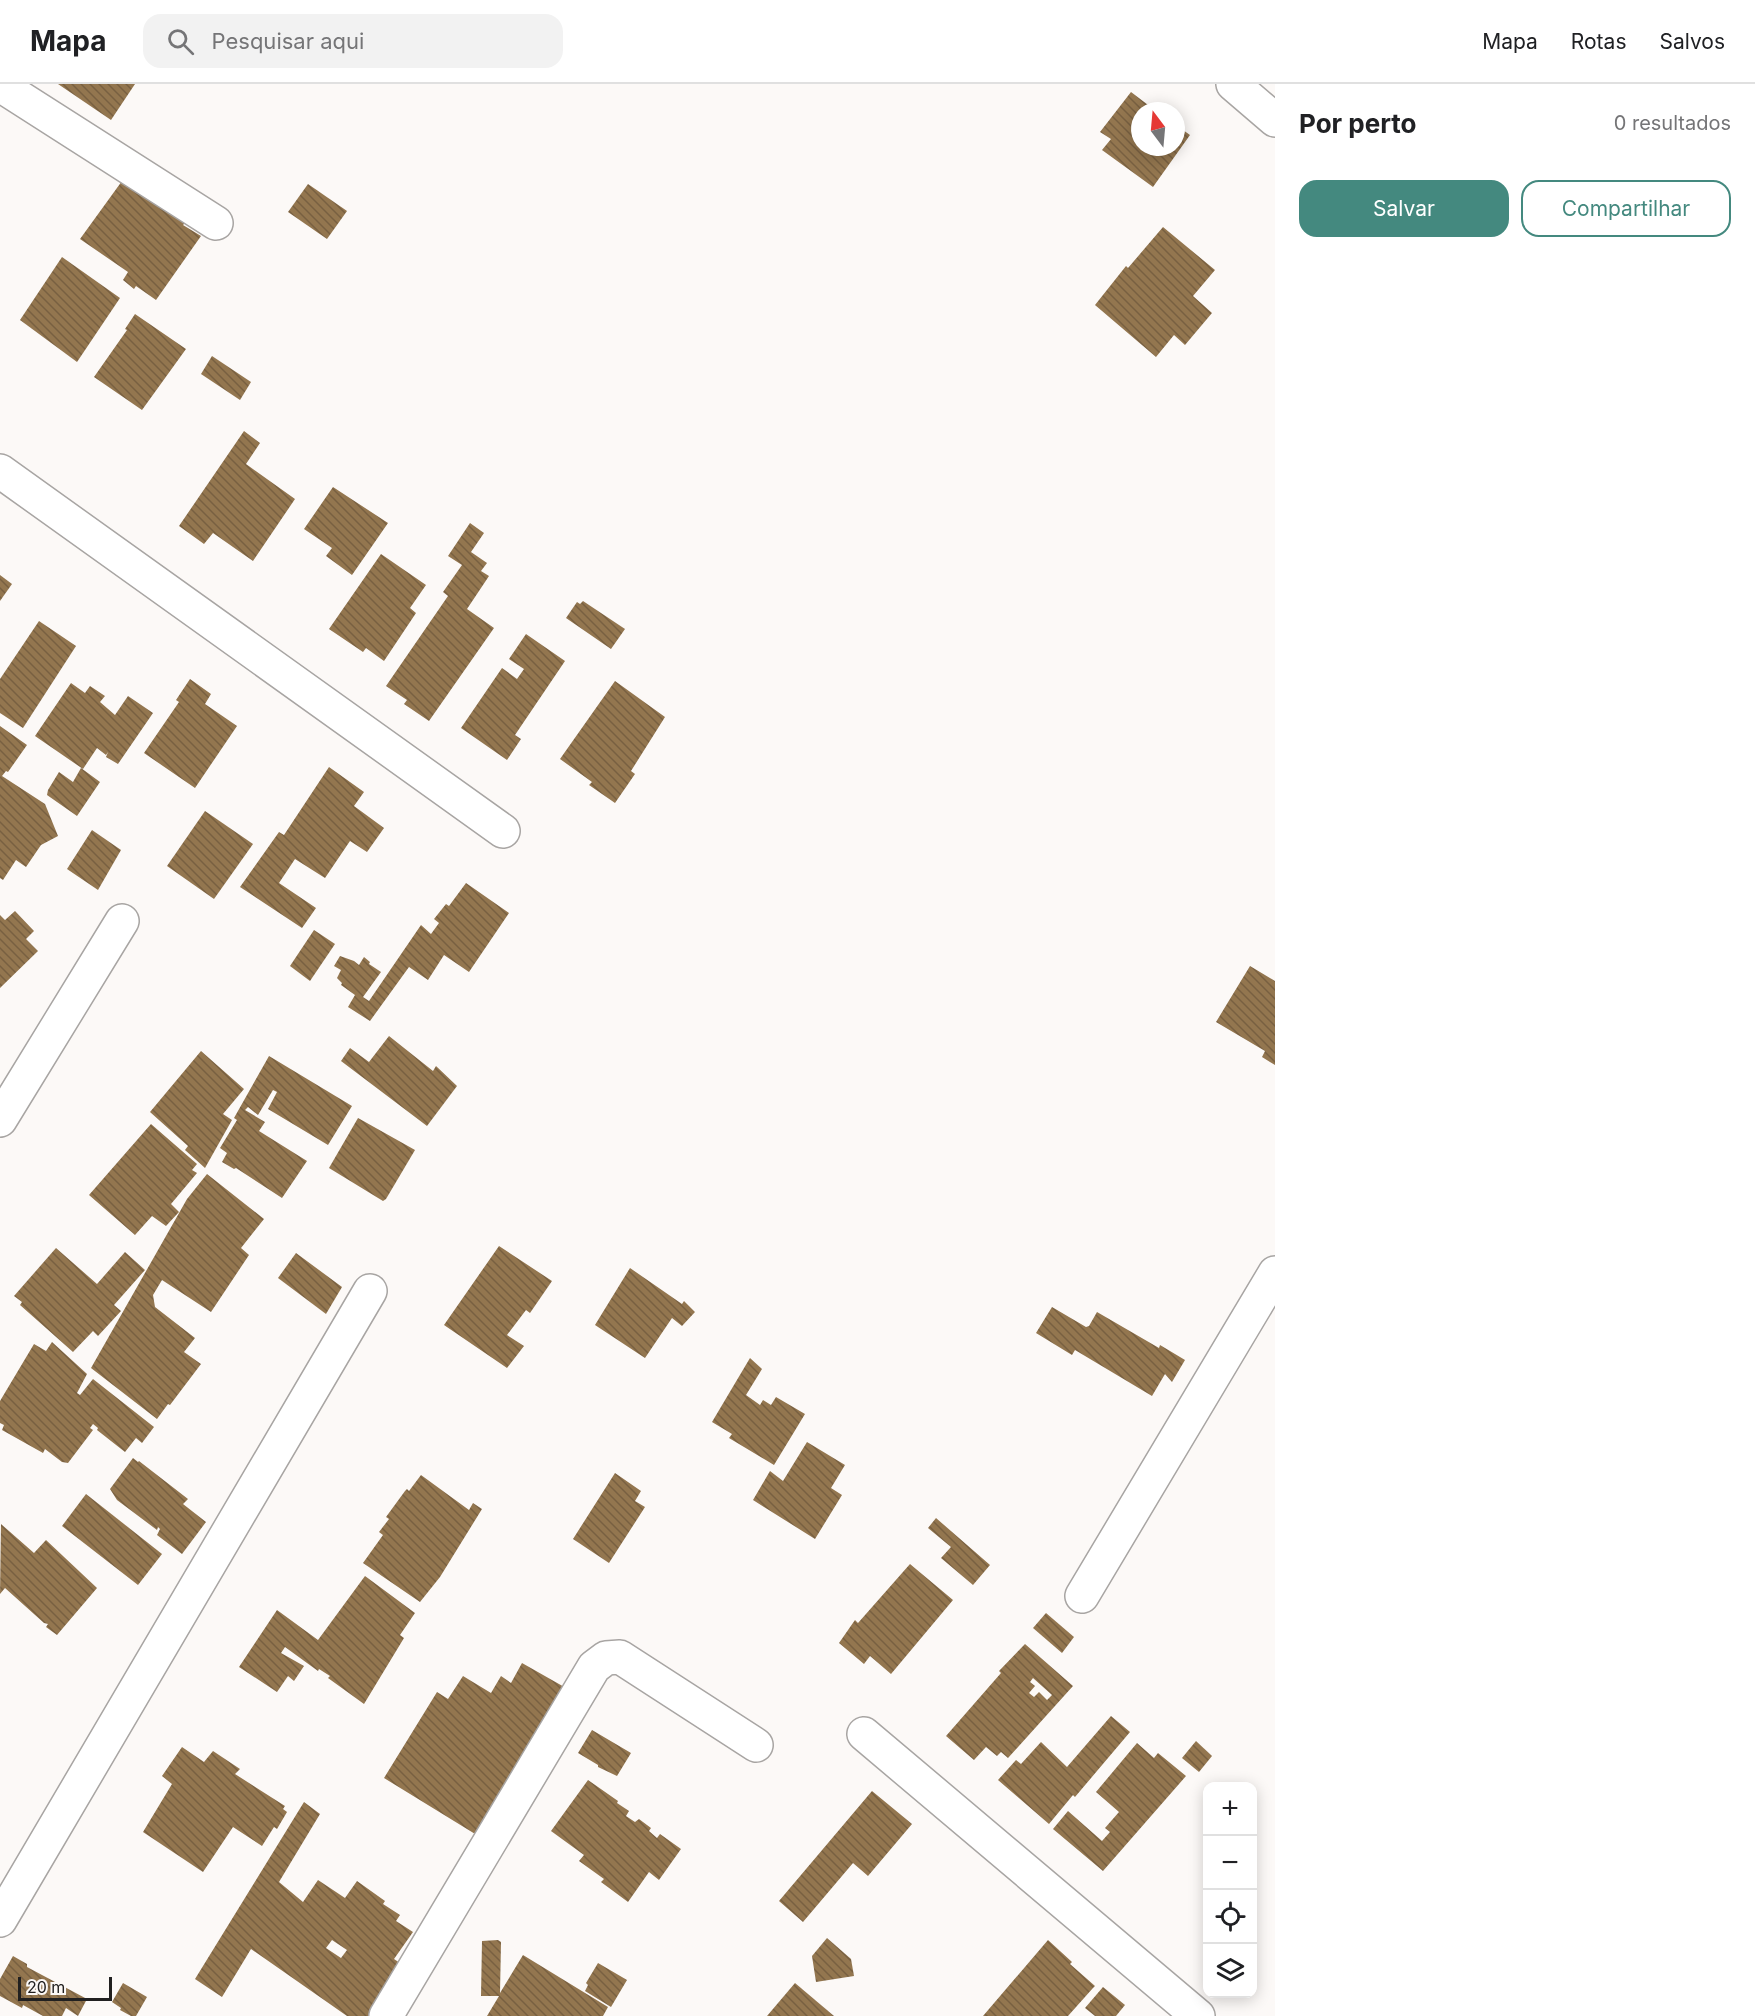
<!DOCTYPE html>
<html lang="pt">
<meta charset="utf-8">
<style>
:root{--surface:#fff;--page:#f2f2f2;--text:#202124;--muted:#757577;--line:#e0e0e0;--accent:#44897f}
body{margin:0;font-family:Inter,sans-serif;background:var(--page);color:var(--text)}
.controls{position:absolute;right:18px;bottom:18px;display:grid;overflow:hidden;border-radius:12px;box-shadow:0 3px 15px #0003}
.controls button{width:54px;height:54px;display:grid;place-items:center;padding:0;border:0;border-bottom:2px solid var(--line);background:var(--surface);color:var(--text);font:30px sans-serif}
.compass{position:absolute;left:1131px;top:18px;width:54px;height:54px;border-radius:50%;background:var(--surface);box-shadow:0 3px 15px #0003;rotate:344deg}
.scale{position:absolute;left:18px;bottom:15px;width:94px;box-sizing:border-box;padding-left:6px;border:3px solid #212020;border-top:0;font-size:16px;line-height:21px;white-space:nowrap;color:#212020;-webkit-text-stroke:4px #fcf9f7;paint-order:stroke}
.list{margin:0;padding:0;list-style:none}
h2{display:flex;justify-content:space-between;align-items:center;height:78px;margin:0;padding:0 24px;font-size:26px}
h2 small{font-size:20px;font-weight:400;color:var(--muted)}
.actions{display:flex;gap:12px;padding:18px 24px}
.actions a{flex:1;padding:14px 0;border:2px solid var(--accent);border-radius:18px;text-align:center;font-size:21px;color:var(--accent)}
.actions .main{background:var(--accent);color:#fff}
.icon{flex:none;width:33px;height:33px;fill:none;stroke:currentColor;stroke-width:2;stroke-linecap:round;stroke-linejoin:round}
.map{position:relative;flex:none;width:1275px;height:1932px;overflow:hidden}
header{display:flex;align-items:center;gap:36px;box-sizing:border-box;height:84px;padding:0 30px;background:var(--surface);border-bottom:2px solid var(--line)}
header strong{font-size:28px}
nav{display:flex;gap:33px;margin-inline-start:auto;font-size:21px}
.search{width:420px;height:54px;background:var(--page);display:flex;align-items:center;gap:15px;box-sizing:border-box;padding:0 21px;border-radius:18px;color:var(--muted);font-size:22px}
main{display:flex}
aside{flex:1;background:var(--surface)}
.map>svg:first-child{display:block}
.building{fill:url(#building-back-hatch);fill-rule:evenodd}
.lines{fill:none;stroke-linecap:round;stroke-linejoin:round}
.minor-casing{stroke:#a8a5a3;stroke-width:36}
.tertiary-casing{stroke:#a8a5a3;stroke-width:36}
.minor{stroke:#fff;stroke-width:33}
.tertiary{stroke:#fff;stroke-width:33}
</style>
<header>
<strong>Mapa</strong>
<div class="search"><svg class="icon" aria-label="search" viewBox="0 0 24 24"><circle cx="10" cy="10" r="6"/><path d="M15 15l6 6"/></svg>Pesquisar aqui</div>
<nav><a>Mapa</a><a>Rotas</a><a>Salvos</a></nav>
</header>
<main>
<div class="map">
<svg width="1275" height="1932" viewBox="0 0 1275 1932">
<defs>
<pattern id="building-back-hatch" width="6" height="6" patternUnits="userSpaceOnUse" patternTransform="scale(1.5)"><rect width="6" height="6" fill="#93764f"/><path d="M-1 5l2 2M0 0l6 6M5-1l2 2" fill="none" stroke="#786041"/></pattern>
</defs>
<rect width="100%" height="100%" fill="#fcf9f7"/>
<g class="building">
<polygon points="58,0 135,0 111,36"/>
<polygon points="1131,8 1156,27 1140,27 1140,63 1176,63 1176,41 1190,51 1153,103 1102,66 1111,55 1100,48"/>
<polygon points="122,97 185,139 183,141 201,152 156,216 136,202 134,205 123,196 128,188 80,155"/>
<polygon points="308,100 347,127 327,155 288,128"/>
<polygon points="1163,143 1215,186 1193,212 1212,229 1185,261 1174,251 1156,273 1095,221 1126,182 1128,184"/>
<polygon points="62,173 120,214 77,278 20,236"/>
<polygon points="135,230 186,265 142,326 94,293 127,246 125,245"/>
<polygon points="212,272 251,298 240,316 201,290"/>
<polygon points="244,347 260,359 246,380 295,415 253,477 213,449 204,460 179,442"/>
<polygon points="333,403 388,439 352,491 326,472 332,464 304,445"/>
<polygon points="470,439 484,449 471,468 487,479 481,487 489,492 467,525 494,544 429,637 404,620 407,616 386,602 448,512 443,508 462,481 448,472"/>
<polygon points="381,470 426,501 410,524 416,529 384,577 366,564 363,568 329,545"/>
<polygon points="0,491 12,500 0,517"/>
<polygon points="583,517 625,545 611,565 566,534 577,518 580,520"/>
<polygon points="39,537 76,562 23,644 0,629 0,595"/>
<polygon points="526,550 565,577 515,651 521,655 507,676 461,644 502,584 517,595 524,585 509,575"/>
<polygon points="190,595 211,610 205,620 237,642 195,704 144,669 179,618 176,616"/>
<polygon points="615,597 665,633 631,687 635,690 615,719 589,701 592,698 560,675"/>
<polygon points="71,599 85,609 90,602 105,612 100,618 115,631 128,612 153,629 118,680 106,673 108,668 106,671 97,664 83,685 35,652"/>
<polygon points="0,642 27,661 8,688 6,687 2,692 45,720 58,752 41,761 26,783 16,776 3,796 0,794"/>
<polygon points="329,683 364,708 354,722 384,744 367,768 350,757 325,794 295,775 279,799 316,824 302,844 240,803 279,748 284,751"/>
<polygon points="81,684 100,698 77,732 47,711 48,706 59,688 73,698"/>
<polygon points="205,727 253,760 214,815 167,782"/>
<polygon points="92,746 121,766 98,806 67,785"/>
<polygon points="466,799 509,829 469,888 444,871 428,896 409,883 370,937 348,923 355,911 341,901 342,899 337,894 341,886 334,882 340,872 354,877 359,881 364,873 370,878 369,880 381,888 363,913 369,917 421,841 431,850 439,839 434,835 446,820 449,822"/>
<polygon points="15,827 34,847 26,855 38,867 0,904 0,831 5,836"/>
<polygon points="314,846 335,860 310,897 290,882"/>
<polygon points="1250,882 1275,897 1275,981 1262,973 1265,967 1216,938"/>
<polygon points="389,952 433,987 436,982 457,1002 427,1042 341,977 350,964 369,978"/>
<polygon points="201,967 244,1005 223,1030 232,1036 205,1084 185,1066 188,1062 150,1028"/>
<polygon points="269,972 352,1022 328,1061 268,1025 277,1008 273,1006 258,1031 248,1023 245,1026 265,1038 259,1047 307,1077 282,1114 236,1084 234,1085 222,1078 227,1069 220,1064 237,1036 234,1034"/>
<polygon points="358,1034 415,1066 386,1115 383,1117 329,1084"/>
<polygon points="151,1040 197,1080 192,1086 197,1089 171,1120 179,1128 166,1142 152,1132 135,1151 89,1111"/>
<polygon points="207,1090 264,1135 241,1164 249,1171 211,1228 162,1196 153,1211 155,1223 195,1254 184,1268 201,1280 170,1321 168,1320 157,1335 91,1284 187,1115"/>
<polygon points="499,1162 552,1197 530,1229 526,1226 507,1251 524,1262 507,1284 444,1241"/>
<polygon points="56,1164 97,1200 125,1168 145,1186 114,1221 121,1227 98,1252 93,1247 73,1268 20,1221 22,1218 14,1212"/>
<polygon points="296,1169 342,1203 326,1230 278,1194"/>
<polygon points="630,1184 682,1220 684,1217 695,1228 682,1242 672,1234 645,1274 595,1241"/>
<polygon points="1052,1223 1086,1243 1089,1242 1097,1228 1159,1264 1160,1261 1185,1276 1172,1298 1165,1290 1152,1312 1075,1266 1072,1271 1036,1249"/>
<polygon points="52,1258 87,1290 77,1309 80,1311 93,1295 154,1343 142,1359 136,1354 125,1368 97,1346 98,1344 93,1340 90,1344 93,1346 68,1379 62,1378 45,1365 43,1369 2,1346 4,1341 0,1339 0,1317 34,1260 46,1267"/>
<polygon points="750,1274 762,1285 746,1311 760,1321 763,1316 771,1321 776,1313 805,1330 774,1381 729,1354 732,1350 712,1338"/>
<polygon points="807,1358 845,1381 831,1404 842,1411 815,1455 753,1416 770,1387 783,1397"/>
<polygon points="133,1374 138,1378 139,1377 188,1415 183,1420 206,1438 182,1470 157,1451 160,1445 158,1443 157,1446 117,1416 110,1405"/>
<polygon points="615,1389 641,1407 635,1417 645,1423 609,1479 573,1455"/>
<polygon points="421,1391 469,1426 473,1419 482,1425 440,1493 420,1518 363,1479 383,1451 379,1448 389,1435 386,1433 405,1407 407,1405 409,1407"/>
<polygon points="86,1410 162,1470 138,1501 62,1442"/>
<polygon points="936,1434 990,1481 973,1501 941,1474 951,1463 928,1444"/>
<polygon points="1,1440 34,1469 46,1456 97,1504 57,1551 46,1543 48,1540 44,1539 5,1504 0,1510"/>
<polygon points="910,1480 953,1516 891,1590 870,1572 864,1580 839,1559 855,1536 858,1539"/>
<polygon points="365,1492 415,1529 400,1551 404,1554 364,1620 328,1594 330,1592 319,1585 318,1587 285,1563 281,1569 304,1582 294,1597 288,1592 277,1608 239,1583 277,1526 318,1556"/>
<polygon points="1046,1529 1074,1553 1062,1569 1033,1544"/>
<path d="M 1025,1560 L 1073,1602 L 1008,1674 L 1001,1668 L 997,1672 L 986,1663 L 974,1676 L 946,1652 L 1001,1589 L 999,1587 ZM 1033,1594 L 1052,1611 L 1047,1616 L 1039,1608 L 1034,1613 L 1029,1609 L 1035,1602 L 1030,1598 Z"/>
<polygon points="522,1579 566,1604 480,1753 384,1694 437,1608 448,1615 463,1592 491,1609 501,1592 511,1599"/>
<polygon points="1111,1632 1130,1648 1075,1713 1073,1711 1049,1740 998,1696 1016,1676 1021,1680 1041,1658 1067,1683"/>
<polygon points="592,1646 631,1669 617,1692 598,1683 598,1681 578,1669"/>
<polygon points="1196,1657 1212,1672 1199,1688 1182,1674"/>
<polygon points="1137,1659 1154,1674 1158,1669 1186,1692 1103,1787 1053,1745 1068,1727 1102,1757 1110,1748 1105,1744 1119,1728 1096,1708"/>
<polygon points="182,1663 204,1678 213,1667 240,1685 235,1690 285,1722 283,1725 287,1728 277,1745 274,1743 262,1762 233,1743 203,1788 143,1748 172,1700 162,1692"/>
<polygon points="588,1696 618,1717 617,1719 629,1727 626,1732 635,1738 639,1735 651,1744 649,1747 657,1754 660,1750 681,1765 659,1796 649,1788 628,1818 601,1798 604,1795 579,1777 584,1771 551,1747"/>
<polygon points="872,1707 912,1740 868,1792 853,1779 803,1838 779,1817"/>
<path d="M 304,1718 L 320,1730 L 279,1798 L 303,1818 L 318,1796 L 345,1814 L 357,1797 L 385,1817 L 383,1820 L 400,1831 L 396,1837 L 413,1848 L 394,1875 L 403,1881 L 372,1932 L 347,1932 L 251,1865 L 222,1913 L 195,1895 ZM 332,1856 L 347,1866 L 341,1874 L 326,1864 Z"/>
<polygon points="827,1854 851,1875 854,1892 816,1898 812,1872"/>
<polygon points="498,1856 501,1858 500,1909 523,1871 608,1923 603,1932 487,1932 499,1912 481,1912 482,1857"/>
<polygon points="1048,1856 1072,1878 1070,1880 1095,1902 1093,1904 1068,1932 983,1932"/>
<polygon points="13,1872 27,1880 27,1883 87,1915 78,1932 66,1924 62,1932 43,1932 23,1921 22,1924 0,1912 0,1895"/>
<polygon points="598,1879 627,1896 611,1923 585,1907 588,1901 586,1899"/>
<polygon points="123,1899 147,1913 136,1932 131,1932 120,1926 121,1924 112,1918"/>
<polygon points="795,1899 834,1932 767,1932"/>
<polygon points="1103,1903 1125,1921 1116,1932 1095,1932 1085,1924"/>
</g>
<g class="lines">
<g class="minor-casing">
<g id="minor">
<polyline points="0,1 216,139"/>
<polyline points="0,387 503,747"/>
<polyline points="0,1036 122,837"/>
<polyline points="1082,1512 1275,1189"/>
<polyline points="864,1650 1198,1932"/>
<polyline points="0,1836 370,1207"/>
<polyline points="386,1932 594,1583 606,1574 620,1573 756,1661"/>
</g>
</g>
<g class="tertiary-casing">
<polyline id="tertiary" points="1233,0 1275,36"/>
</g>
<use href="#minor" class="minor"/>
<use href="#tertiary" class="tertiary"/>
</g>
</svg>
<div class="controls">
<button>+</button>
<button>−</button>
<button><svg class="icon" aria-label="locate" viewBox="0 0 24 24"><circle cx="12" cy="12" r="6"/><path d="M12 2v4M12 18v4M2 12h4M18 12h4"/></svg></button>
<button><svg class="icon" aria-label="layers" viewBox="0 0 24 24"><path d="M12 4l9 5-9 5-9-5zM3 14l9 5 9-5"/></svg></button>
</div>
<svg class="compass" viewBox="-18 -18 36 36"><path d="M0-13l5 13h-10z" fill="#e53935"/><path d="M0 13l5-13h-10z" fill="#757577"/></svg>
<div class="scale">20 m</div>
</div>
<aside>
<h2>Por perto<small>0 resultados</small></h2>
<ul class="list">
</ul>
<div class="actions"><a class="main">Salvar</a><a>Compartilhar</a></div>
</aside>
</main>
